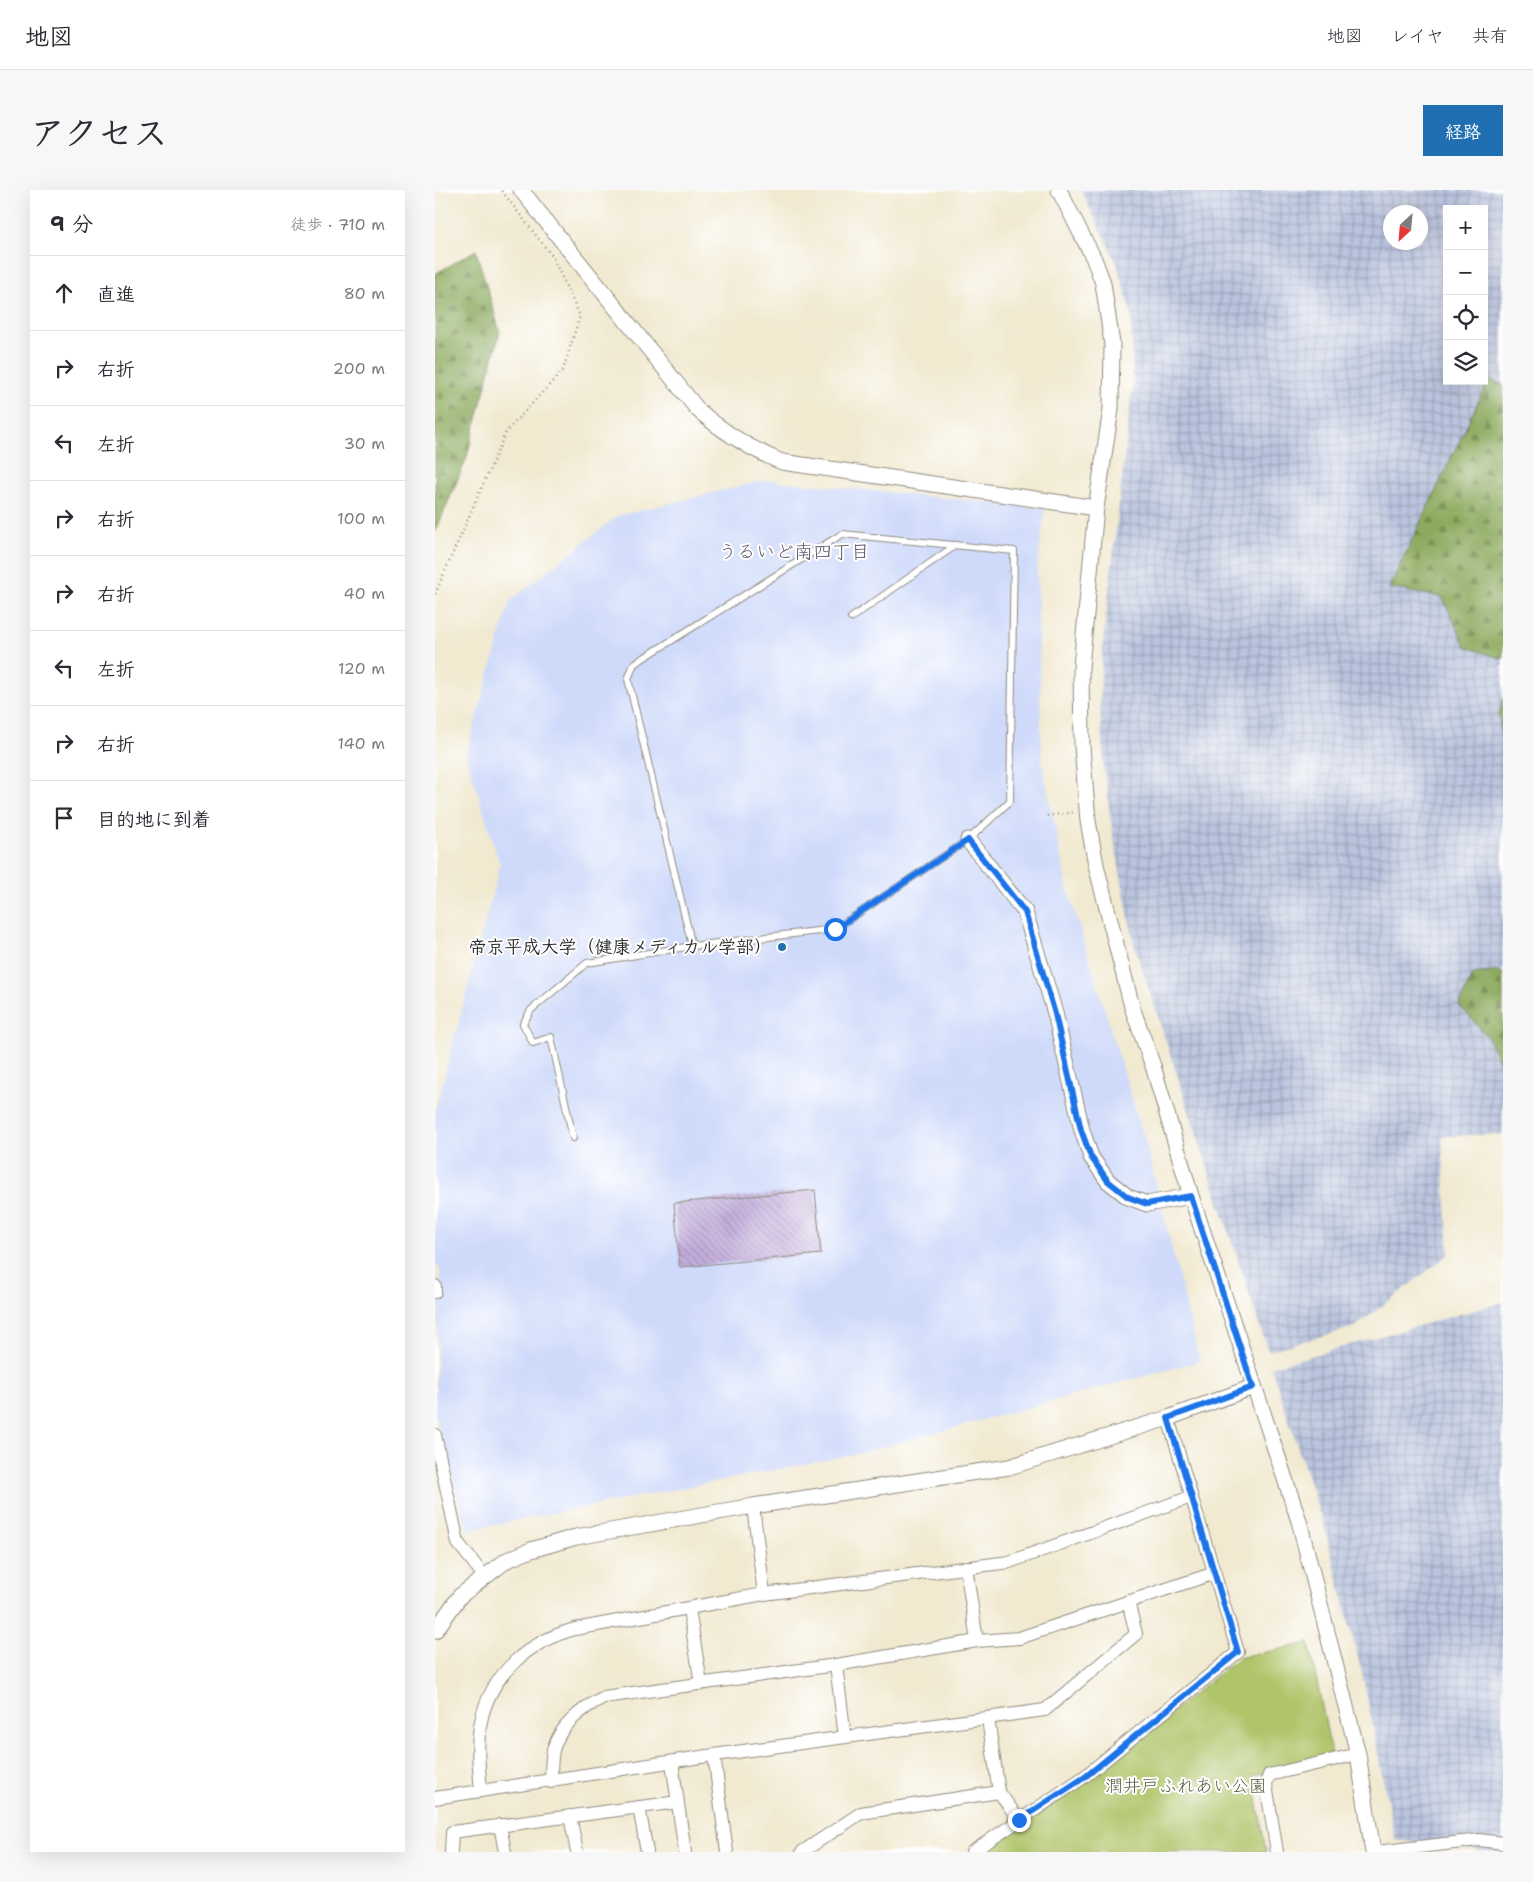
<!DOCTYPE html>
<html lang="ja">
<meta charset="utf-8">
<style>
:root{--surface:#fff;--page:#f7f7f7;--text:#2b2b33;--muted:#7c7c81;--line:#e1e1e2;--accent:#1f6fb2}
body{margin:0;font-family:"Shantell Sans","Klee One",sans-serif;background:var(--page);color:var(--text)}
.controls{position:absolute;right:15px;top:15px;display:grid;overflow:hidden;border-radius:0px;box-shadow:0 5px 20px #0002}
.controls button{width:45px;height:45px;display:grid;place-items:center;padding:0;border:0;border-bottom:1px solid var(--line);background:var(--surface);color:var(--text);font:25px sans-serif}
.compass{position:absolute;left:948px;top:15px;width:45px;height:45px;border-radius:50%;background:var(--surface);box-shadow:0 5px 20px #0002;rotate:206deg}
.stop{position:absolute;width:15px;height:15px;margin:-11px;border:4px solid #1a73e8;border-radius:50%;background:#fff}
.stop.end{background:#1a73e8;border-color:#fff;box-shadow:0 1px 5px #0008}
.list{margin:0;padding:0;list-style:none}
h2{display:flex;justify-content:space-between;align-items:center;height:65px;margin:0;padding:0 20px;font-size:21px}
h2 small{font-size:16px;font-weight:400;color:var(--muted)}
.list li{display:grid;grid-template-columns:32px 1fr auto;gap:15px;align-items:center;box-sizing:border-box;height:75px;padding:0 20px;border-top:1px solid var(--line)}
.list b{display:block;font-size:19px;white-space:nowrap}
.list em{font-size:16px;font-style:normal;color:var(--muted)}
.icon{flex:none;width:28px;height:28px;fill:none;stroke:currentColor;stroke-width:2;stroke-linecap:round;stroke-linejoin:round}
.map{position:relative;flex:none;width:1068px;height:1662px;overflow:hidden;border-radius:0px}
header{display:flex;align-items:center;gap:30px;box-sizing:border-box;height:70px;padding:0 25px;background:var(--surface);border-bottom:1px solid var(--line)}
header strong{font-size:24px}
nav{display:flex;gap:28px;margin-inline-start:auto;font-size:18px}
.intro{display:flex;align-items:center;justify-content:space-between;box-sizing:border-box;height:120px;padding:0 30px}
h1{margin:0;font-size:35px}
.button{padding:12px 22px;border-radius:0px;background:var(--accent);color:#fff;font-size:18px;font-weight:700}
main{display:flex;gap:30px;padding:0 30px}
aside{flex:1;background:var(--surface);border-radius:0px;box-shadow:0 5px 20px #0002}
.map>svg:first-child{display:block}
.built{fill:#cfdafa}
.industrial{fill:url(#industrial-grid);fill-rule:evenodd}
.green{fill:#b0c56a;stroke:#6e784a}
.forest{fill:url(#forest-firs);stroke:#5c6a44}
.building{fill:url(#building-back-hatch)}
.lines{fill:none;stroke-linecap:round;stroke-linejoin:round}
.service-casing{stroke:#8e8a7e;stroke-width:8}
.minor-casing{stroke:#8e8a7e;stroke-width:14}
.tertiary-casing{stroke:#8e8a7e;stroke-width:17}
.path{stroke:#8e8a7e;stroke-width:2.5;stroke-dasharray:1 4;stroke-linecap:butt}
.service{stroke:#fff;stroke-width:6}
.minor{stroke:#fff;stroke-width:12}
.tertiary{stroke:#fff;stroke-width:15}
.route{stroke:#1a73e8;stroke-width:6}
.poi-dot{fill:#1f6fb2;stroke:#fff;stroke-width:2}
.labels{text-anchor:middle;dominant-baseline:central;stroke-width:4;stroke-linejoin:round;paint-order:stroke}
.poi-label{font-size:18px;font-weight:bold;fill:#2b2b2b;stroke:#fff;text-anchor:end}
.park-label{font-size:18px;fill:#5a6141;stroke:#fff}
.neighbourhood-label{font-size:19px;fill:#615969;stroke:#fff}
</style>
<header>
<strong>地図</strong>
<nav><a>地図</a><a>レイヤ</a><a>共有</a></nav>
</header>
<div class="intro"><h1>アクセス</h1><a class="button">経路</a></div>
<main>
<aside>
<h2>9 分<small>徒歩 · 710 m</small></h2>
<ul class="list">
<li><svg class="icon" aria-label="ahead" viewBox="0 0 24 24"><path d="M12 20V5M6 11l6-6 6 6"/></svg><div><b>直進</b></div><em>80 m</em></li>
<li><svg class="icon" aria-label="right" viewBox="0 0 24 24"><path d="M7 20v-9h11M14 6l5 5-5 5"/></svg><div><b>右折</b></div><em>200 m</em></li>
<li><svg class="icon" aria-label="left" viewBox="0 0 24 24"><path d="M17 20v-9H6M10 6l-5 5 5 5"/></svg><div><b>左折</b></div><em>30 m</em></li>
<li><svg class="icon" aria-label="right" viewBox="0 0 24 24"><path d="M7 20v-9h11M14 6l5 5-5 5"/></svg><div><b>右折</b></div><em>100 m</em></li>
<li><svg class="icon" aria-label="right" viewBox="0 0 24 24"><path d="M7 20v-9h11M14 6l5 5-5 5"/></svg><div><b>右折</b></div><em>40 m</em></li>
<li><svg class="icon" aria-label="left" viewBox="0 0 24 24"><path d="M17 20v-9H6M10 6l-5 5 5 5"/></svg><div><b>左折</b></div><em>120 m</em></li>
<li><svg class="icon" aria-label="right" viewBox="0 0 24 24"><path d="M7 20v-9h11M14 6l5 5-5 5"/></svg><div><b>右折</b></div><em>140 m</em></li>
<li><svg class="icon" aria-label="arrive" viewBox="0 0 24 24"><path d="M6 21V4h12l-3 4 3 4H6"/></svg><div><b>目的地に到着</b></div></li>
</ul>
</aside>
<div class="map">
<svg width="1068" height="1662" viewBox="0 0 1068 1662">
<defs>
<pattern id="industrial-grid" width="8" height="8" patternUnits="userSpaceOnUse" patternTransform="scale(1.25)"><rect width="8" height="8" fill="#bac4de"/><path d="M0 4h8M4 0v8" fill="none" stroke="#979fb4"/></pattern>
<pattern id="forest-firs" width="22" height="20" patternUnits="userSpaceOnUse" patternTransform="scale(1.25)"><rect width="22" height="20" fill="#8caa5e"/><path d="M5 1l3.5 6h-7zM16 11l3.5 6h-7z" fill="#738b4e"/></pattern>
<pattern id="building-back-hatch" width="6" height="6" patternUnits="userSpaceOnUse" patternTransform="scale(1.25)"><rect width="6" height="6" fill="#c4aedd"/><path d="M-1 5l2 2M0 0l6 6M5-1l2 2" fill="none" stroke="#9f8eb3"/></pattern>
</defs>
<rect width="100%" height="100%" fill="#fff"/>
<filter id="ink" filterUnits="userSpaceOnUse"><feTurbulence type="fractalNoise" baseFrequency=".02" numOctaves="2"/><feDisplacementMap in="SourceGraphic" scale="10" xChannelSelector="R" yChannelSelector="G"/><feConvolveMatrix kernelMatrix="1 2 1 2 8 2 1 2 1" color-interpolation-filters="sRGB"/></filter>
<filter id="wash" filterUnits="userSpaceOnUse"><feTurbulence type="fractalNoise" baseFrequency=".0096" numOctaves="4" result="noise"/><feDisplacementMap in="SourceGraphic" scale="20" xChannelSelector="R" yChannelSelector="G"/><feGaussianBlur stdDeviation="1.12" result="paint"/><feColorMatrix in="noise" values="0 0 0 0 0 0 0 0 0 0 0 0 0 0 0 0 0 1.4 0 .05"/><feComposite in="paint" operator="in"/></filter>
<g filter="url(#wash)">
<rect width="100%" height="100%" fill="#f1e9d0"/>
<polygon class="built" points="331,290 610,318 602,380 607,572 632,697 711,954 765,1171 422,1264 32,1340 0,1225 5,1079 0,1074 0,922 65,675 31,565 75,411 182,326"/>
<g class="industrial">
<path d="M 646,0 L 1068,0 L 1068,195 L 1055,189 L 955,398 L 1007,407 L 1031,457 L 1068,469 L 1068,508 L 1064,524 L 1066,544 L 1068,547 L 1068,784 L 1061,781 L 1024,815 L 1052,846 L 1068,879 L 1068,944 L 1007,946 L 1014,1064 L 920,1137 L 833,1161 L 699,754 L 678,645 L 669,578 L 665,515 L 667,462 L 698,193 L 696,123 L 682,74 ZM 1012,19 L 1049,19 L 1049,191 L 1012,191 ZM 956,22 L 986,22 L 986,52 L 956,52 Z"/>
<polygon points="1068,1112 1068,1662 1060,1662 960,1650 928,1487 890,1339 836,1177"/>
</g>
<polygon class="green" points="874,1453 898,1570 818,1586 831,1662 549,1662 653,1591 803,1468"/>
<g class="forest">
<polygon points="41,60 65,142 31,270 0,343 0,84"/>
<polygon points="1054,189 1068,195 1068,469 1031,457 1007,407 954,398"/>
<polygon points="1068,508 1068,547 1066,544 1064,524"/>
<polygon points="1061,781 1068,784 1068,879 1052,846 1024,815 1038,784"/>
</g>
<g id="blocks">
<polygon class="building" points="380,1000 386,1064 245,1077 239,1013"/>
</g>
</g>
<g filter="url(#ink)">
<use href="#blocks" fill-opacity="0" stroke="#8e8a7e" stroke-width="1"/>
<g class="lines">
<g class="service-casing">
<g id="service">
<polyline points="416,428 521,355"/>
<polyline points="138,948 116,847 98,853 88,834 96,820 152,773 257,756 400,739 533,650 575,611 579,361 407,344 199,474 193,489 257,756"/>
</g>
</g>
<g class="minor-casing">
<g id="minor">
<polyline points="0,1096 0,1102"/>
<polyline points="0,1245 23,1353 49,1386"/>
<polyline points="318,1316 329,1404"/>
<polyline points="531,1377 542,1451"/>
<polyline points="254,1419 266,1494"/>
<polyline points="401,1475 410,1547"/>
<polyline points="553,1529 564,1602 584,1630"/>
<polyline points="279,1565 292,1662"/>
<polyline points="237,1572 250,1662"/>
<path d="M 116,1592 C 116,1582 116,1570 118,1560 C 124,1536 149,1517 169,1507 L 401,1475 L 542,1451 L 584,1448 L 780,1383"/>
<path d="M 46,1601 C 44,1578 41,1554 46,1531 C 56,1483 95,1451 140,1439 L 329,1404 L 574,1372 L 756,1307"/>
<polyline points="0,1608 279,1565 610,1520 701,1444 693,1411"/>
<polyline points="204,1617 212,1662"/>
<polyline points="135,1626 142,1662"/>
<polyline points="65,1635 70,1662"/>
<polyline points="16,1662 17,1642 243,1612"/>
<polyline points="367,1662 426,1623 564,1602"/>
<polyline points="537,1662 649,1587 803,1462 733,1228"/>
<polyline points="842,1662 831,1594 834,1585 923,1564"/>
<polyline points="941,1662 1044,1650 1068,1653"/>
</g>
</g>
<g class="tertiary-casing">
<g id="tertiary">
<path d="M 86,0 L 263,220 C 289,243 315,259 347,272 L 661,318"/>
<polyline points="624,0 659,69 668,93 677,154 676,219 661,318 646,477 647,556 653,631 661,675 697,817 718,876 756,1006 864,1331 923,1564 938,1662"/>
<polyline points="533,650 590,722 620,823 647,940 656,967 673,991 693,1007 712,1014 756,1006"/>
<polyline points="0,1441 25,1406 72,1370 96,1360 141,1347 318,1316 574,1277 733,1228 818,1197"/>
</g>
</g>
<g class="path">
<polyline points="0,404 71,242 128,180 145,126 117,66 66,0"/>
<polyline points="612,626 639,622"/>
</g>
<use href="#service" class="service"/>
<use href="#minor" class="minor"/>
<use href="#tertiary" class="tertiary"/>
</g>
</g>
<g class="lines" filter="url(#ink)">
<polyline class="route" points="400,739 533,650 590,722 620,824 646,940 656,967 673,991 693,1007 712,1014 756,1006 818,1197 733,1228 803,1462 650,1587 584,1630"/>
</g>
<circle class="poi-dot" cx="347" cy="757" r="5"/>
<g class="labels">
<g class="poi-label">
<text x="337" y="757">帝京平成大学（健康メディカル学部）</text>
</g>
<g class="park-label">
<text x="751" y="1596">潤井戸ふれあい公園</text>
</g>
<g class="neighbourhood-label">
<text x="359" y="361">うるいど南四丁目</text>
</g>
</g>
</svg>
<div class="controls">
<button>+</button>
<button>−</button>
<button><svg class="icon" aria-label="locate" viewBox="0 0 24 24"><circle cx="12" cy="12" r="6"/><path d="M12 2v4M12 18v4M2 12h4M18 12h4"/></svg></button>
<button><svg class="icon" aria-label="layers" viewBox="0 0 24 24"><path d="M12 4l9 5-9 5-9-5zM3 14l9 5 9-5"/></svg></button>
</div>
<svg class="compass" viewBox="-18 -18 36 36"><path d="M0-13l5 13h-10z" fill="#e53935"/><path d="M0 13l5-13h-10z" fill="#7c7c81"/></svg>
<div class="stop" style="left:400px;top:739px"></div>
<div class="stop end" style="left:584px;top:1630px"></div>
</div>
</main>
